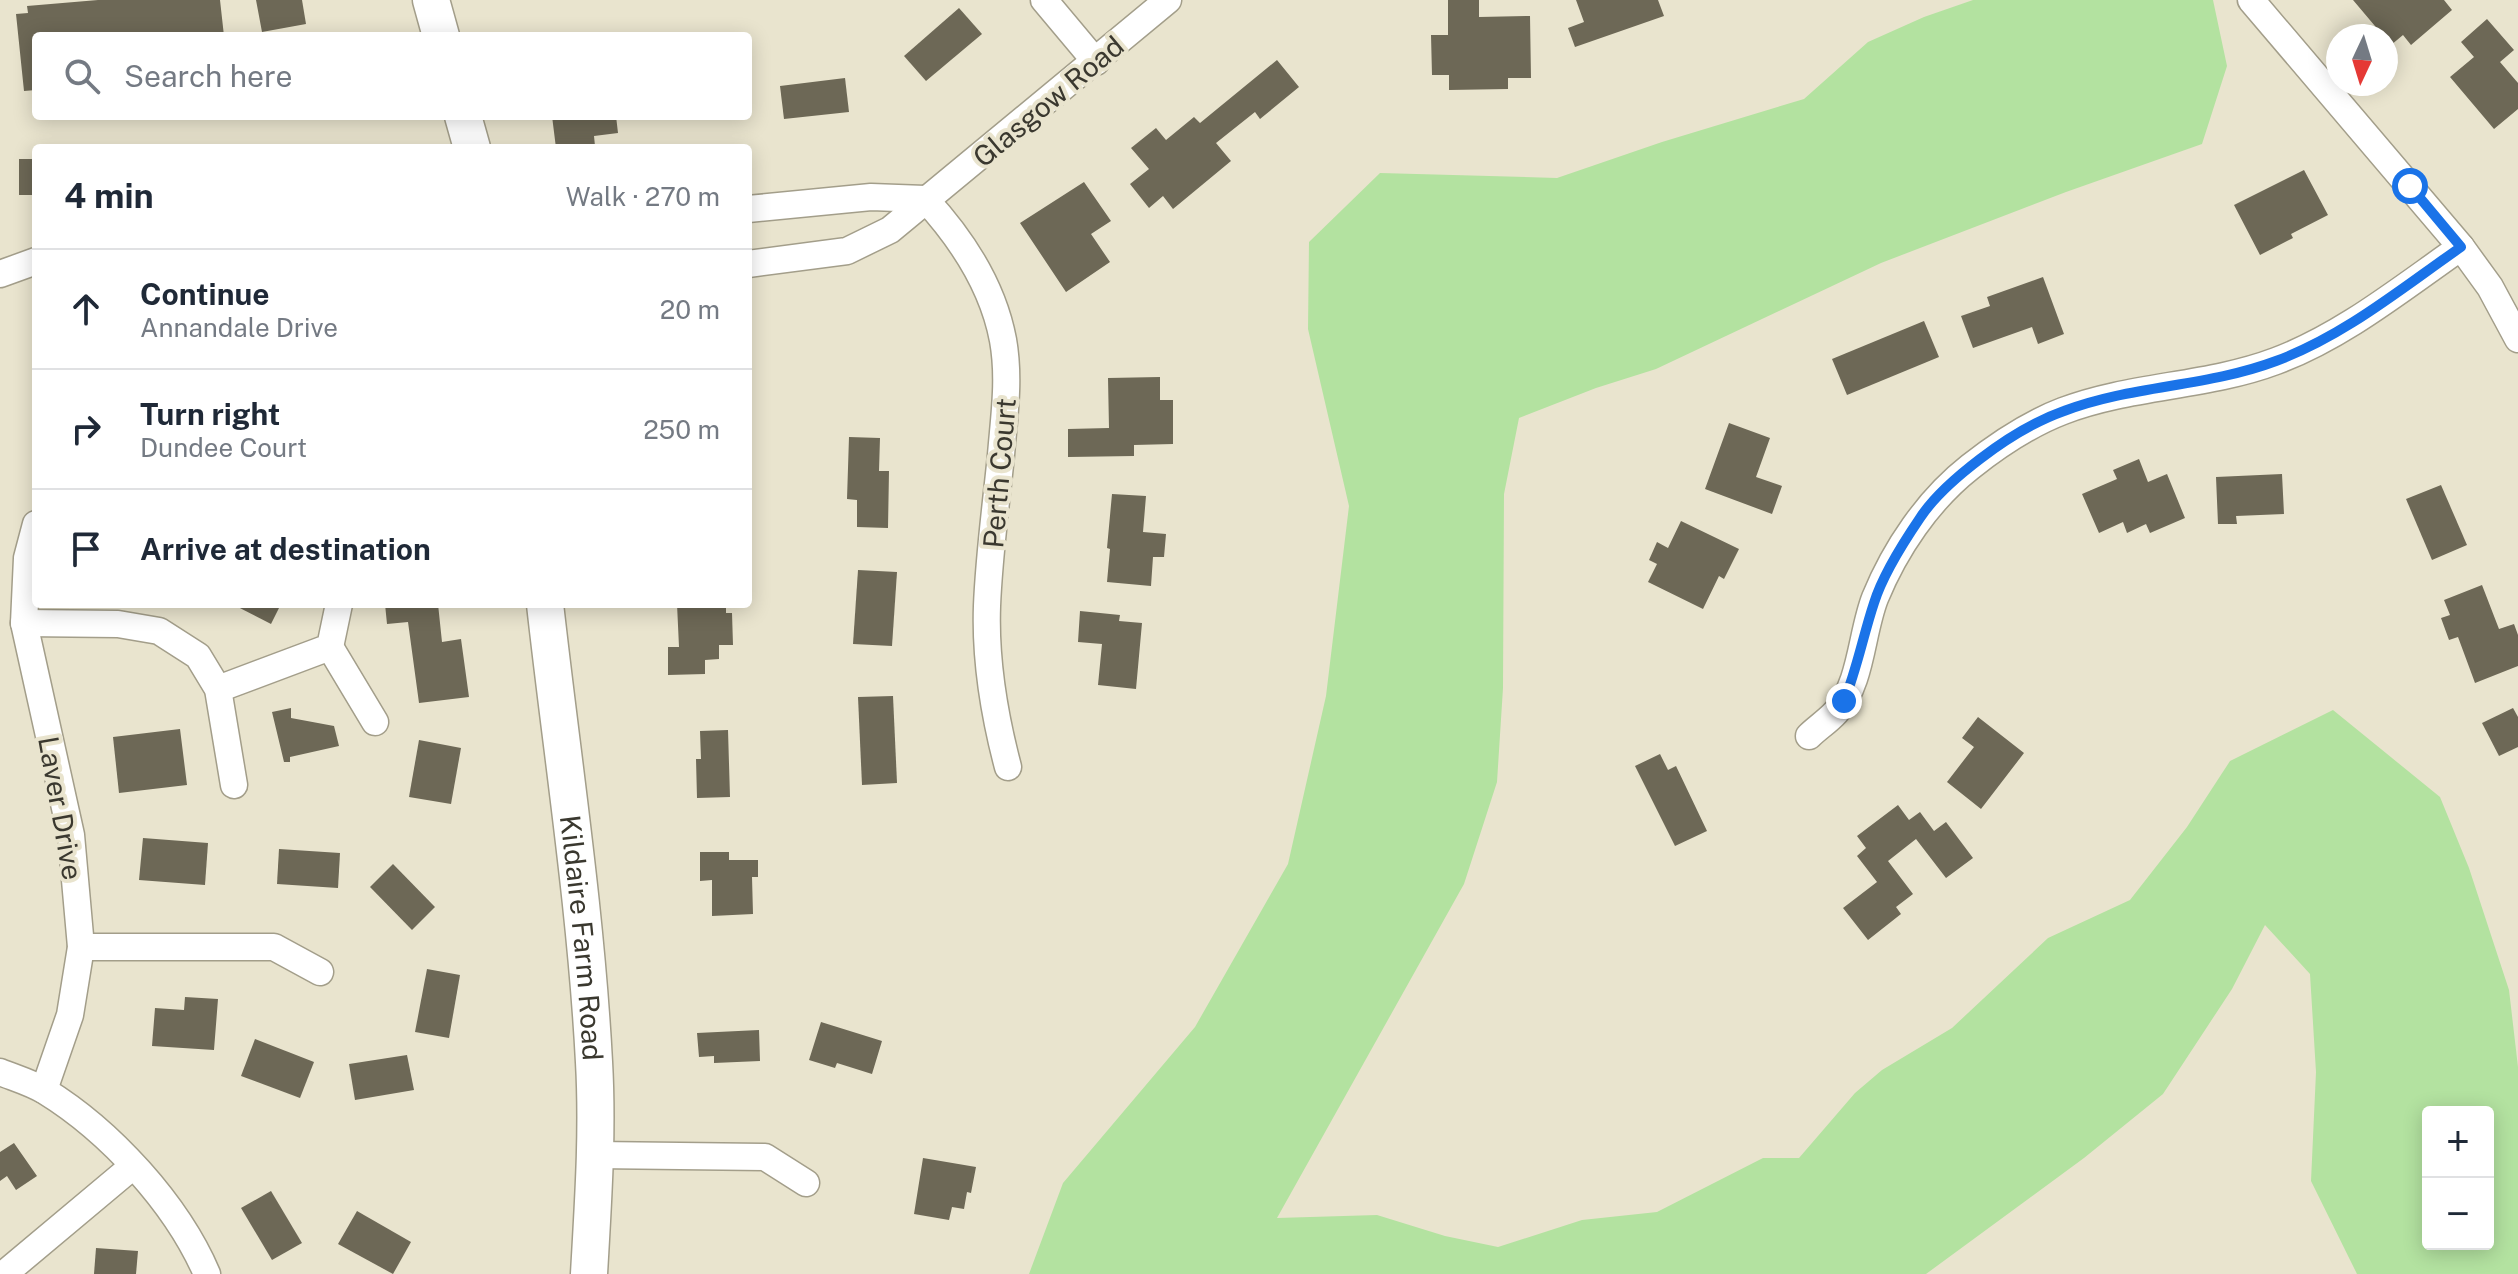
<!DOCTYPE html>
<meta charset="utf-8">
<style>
:root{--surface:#fff;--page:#f6f6f7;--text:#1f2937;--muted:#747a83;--line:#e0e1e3}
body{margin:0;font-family:"Public Sans",sans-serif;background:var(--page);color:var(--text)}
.controls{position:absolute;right:24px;bottom:24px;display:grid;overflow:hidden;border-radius:8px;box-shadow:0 4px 20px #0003}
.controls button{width:72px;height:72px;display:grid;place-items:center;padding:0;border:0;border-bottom:2px solid var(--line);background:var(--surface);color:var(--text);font:40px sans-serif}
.compass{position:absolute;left:2326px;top:24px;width:72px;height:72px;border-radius:50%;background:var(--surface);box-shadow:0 4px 20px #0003;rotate:184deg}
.stop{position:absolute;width:24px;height:24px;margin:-18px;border:6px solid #1a73e8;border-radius:50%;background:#fff}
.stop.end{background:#1a73e8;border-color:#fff;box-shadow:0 2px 8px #0008}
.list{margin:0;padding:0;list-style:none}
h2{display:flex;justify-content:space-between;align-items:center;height:104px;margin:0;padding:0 32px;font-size:34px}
h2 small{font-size:26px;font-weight:400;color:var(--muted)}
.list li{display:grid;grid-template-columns:52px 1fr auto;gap:24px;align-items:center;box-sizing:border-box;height:120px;padding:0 32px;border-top:2px solid var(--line)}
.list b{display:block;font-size:30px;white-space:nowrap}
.list p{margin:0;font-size:26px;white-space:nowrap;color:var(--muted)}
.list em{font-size:26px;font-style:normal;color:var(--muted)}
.icon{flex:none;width:44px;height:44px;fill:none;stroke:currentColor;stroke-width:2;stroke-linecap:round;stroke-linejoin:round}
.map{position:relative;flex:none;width:2518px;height:1274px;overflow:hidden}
.search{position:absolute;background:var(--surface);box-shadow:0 4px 20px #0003;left:32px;top:32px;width:720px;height:88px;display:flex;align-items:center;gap:20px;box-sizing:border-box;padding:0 28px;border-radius:8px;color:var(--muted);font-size:30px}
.panel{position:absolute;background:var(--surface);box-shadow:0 4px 20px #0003;left:32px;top:144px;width:720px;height:464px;border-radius:8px}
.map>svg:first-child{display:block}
.green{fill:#b3e2a0;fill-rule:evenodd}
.building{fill:#6d6856}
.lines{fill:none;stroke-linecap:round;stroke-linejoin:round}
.street-casing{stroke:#a39e8a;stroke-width:29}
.secondary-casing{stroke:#a39e8a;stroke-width:39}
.street{stroke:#fff;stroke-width:26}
.secondary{stroke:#fff;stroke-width:36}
.route{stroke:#1a73e8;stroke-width:10}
.labels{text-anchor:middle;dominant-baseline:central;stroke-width:8;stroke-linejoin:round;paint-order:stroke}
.street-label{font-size:28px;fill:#3a382f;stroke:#e9e4ce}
</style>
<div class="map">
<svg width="2518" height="1274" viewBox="0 0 2518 1274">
<rect width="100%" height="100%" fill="#e9e4ce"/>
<path class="green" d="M 1973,0 L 2213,0 L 2227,66 L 2202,144 L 2066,192 L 1881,263 L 1656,369 L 1596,388 L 1519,418 L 1504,494 L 1503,688 L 1497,782 L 1464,884 L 1277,1218 L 1377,1215 L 1445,1236 L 1498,1247 L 1582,1220 L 1657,1212 L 1763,1158 L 1799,1158 L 1855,1093 L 1882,1070 L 1952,1028 L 2048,938 L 2130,900 L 2187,827 L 2230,761 L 2333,710 L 2440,797 L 2469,868 L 2509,990 L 2518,1067 L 2518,1274 L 2357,1274 L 2311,1181 L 2316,1072 L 2310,974 L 2265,925 L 2232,989 L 2163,1094 L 2084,1158 L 1926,1274 L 1029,1274 L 1063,1183 L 1195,1027 L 1288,864 L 1326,696 L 1349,506 L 1308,329 L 1309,242 L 1380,173 L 1557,178 L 1662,142 L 1804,99 L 1868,42 L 1924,17 ZM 2428,1112 L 2488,1112 L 2488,1244 L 2428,1244 Z"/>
<g class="building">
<polygon points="98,0 220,0 224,36 36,36 36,90 24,91 16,14 28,13 27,6"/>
<polygon points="256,0 302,0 306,24 262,32"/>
<polygon points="1448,0 1479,0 1479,17 1530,16 1531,78 1508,78 1508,89 1449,90 1449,75 1432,75 1431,35 1448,35"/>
<polygon points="1576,0 1658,0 1664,16 1575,47 1568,28 1584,22"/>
<polygon points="2353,0 2444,0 2452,10 2411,45 2403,35 2391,45"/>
<polygon points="959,8 982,34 926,81 904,56"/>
<polygon points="2487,19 2514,50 2500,62 2518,83 2518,109 2494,129 2450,77 2474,57 2461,42"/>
<polygon points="1277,60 1299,87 1260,119 1255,112 1216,143 1231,161 1173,209 1163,196 1149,208 1130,184 1149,169 1131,148 1156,128 1166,140 1194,117 1200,123"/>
<polygon points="845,78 849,112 784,119 780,86"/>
<polygon points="552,116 616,116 618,133 594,136 595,146 556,148"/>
<rect x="19" y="159" width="17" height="36"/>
<polygon points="2304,170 2328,215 2291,234 2293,238 2260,255 2234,205"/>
<polygon points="1084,182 1111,221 1091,234 1110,262 1066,292 1020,223"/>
<polygon points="2043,277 2064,334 2038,344 2032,327 1973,348 1961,316 1990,306 1987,297"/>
<polygon points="1924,321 1939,357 1847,395 1832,359"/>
<polygon points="1160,377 1160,400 1173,400 1173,444 1134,445 1134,456 1068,457 1068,429 1109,428 1108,378"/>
<polygon points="1729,423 1770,438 1756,477 1782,486 1772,514 1705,489"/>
<polygon points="849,437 880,438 879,471 889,471 888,528 857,527 857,500 847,499"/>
<polygon points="2139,459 2148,482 2167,474 2185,518 2150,533 2146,524 2127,533 2123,522 2099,533 2082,494 2117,479 2113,470"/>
<polygon points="2282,474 2284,514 2236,516 2237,524 2218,524 2216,477"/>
<polygon points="2441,485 2467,545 2432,560 2406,499"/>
<polygon points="1112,494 1146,496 1143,532 1166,534 1164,557 1153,557 1151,586 1107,582 1110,549 1107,548"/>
<polygon points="1681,521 1739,549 1724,579 1719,576 1703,609 1648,582 1657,564 1649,560 1657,542 1668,548"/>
<polygon points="858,570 897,572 892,646 853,644"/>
<polygon points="2482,585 2499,629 2514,624 2518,635 2518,666 2475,683 2458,637 2449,640 2441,618 2450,615 2444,600"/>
<polygon points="232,604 281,604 271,624"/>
<polygon points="385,604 438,604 442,642 461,639 469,697 419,703 408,622 387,624"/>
<polygon points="677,604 726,604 726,613 732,613 733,645 719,645 719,659 705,660 705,674 668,675 668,647 679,647"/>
<polygon points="1080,611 1120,615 1119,621 1142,623 1136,689 1098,685 1102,644 1078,642"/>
<polygon points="893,696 897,783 862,785 858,697"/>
<polygon points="291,708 291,718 334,726 339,746 290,757 290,762 284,762 272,712"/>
<polygon points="2513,708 2518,717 2518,747 2499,756 2482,723"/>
<polygon points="1978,717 2024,753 1981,809 1947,782 1974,747 1962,738"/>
<polygon points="180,729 187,785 119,793 113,737"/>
<polygon points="728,730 730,797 697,798 696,759 701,759 700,731"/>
<polygon points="419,740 461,748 451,804 409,797"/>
<polygon points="1660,754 1668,770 1676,766 1707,831 1675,846 1635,766"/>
<polygon points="1898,805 1909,820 1920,812 1934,831 1946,822 1973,858 1946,878 1916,839 1888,861 1913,894 1896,907 1901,914 1868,940 1843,908 1877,882 1857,856 1866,848 1857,836"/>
<polygon points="143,838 208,843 205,885 139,880"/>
<polygon points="279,849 340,853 338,888 277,884"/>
<polygon points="700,852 729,852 729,860 758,860 758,877 752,877 753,914 712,916 712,880 700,881"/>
<polygon points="393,864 435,907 412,930 370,887"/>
<polygon points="427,969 460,975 449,1038 415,1032"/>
<polygon points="185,997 218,999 214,1050 152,1046 155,1008 184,1010"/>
<polygon points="821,1022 882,1041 872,1074 837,1063 835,1068 809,1060"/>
<polygon points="759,1030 760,1061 714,1063 714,1056 699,1057 697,1033"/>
<polygon points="255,1039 314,1062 300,1098 241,1076"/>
<polygon points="407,1055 414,1090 355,1100 349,1064"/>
<polygon points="14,1143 37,1176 16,1190 7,1176 0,1181 0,1152"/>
<polygon points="923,1158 976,1167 971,1193 967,1192 964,1209 952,1207 949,1220 914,1214"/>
<polygon points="271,1191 302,1243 272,1260 241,1208"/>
<polygon points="357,1211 411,1242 393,1274 338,1244"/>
<polygon points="96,1248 138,1251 136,1274 94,1274"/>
</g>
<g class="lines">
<g class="street-casing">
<g id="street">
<polyline points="1044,0 1096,62"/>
<polyline points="2251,0 2461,247 2490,287 2518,339"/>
<path d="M 925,199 C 961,238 993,287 1003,340 C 1010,379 1004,417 1001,455 C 996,505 989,555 987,606 C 985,661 994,714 1008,767"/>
<polyline points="748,209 871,197 925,199"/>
<polyline points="748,264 847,251 890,230 1168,0"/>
<polyline points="0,274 36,261"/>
<polyline points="36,524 27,558 24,623 71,835 81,947 70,1015 44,1090"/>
<polyline points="24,623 118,624 159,631 198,656 218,689 234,785"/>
<polyline points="330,647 375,722"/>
<polyline points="218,689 330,647 339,604"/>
<path d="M 1809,736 C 1817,728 1828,721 1836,712 C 1862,682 1861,634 1875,598 C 1895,549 1928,500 1970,467 C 1999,444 2029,424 2063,411 C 2131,385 2207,387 2276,361 C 2343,336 2402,288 2461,247"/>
<polyline points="81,947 274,947 320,972"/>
<path d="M 0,1072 C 15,1078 32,1083 45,1091 C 110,1131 177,1204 207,1274"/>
<polyline points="596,1155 765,1157 806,1183"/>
<polyline points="4,1274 133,1166"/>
</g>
</g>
<g class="secondary-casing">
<g id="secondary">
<polyline points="431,0 441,36"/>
<polyline points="463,116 472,148"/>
<path id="s1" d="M 545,604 C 562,756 586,909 594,1062 C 598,1133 593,1203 589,1274"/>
</g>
</g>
<use href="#street" class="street"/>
<use href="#secondary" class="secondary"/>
</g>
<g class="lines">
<path class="route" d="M 1844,701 C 1857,669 1863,636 1874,603 C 1883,574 1903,543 1920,518 C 1935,495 1959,475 1980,459 C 2006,439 2033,422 2064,411 C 2132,385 2207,387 2276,361 C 2344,336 2402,288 2461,247 L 2410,186"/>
</g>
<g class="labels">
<g class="street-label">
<text transform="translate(1048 101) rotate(-40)">Glasgow Road</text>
<text transform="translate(999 473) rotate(-85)">Perth Court</text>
<text transform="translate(61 808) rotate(80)">Laver Drive</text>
<text stroke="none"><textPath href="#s1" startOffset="336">Kildaire Farm Road</textPath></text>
</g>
</g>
</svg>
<div class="controls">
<button>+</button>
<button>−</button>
</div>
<svg class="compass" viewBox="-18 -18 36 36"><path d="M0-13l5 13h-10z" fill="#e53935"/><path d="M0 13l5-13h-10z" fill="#747a83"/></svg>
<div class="stop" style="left:2410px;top:186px"></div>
<div class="stop end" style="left:1844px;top:701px"></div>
<div class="search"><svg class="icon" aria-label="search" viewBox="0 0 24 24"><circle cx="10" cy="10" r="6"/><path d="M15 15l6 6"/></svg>Search here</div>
<section class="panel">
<h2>4 min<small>Walk · 270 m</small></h2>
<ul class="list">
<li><svg class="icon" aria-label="ahead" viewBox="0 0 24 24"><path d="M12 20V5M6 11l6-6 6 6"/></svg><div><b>Continue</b><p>Annandale Drive</p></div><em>20 m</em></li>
<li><svg class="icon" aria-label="right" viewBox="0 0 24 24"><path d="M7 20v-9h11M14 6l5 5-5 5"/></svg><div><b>Turn right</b><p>Dundee Court</p></div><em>250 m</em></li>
<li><svg class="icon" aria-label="arrive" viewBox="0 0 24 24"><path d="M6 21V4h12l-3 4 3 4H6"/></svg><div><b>Arrive at destination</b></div></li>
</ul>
</section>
</div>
